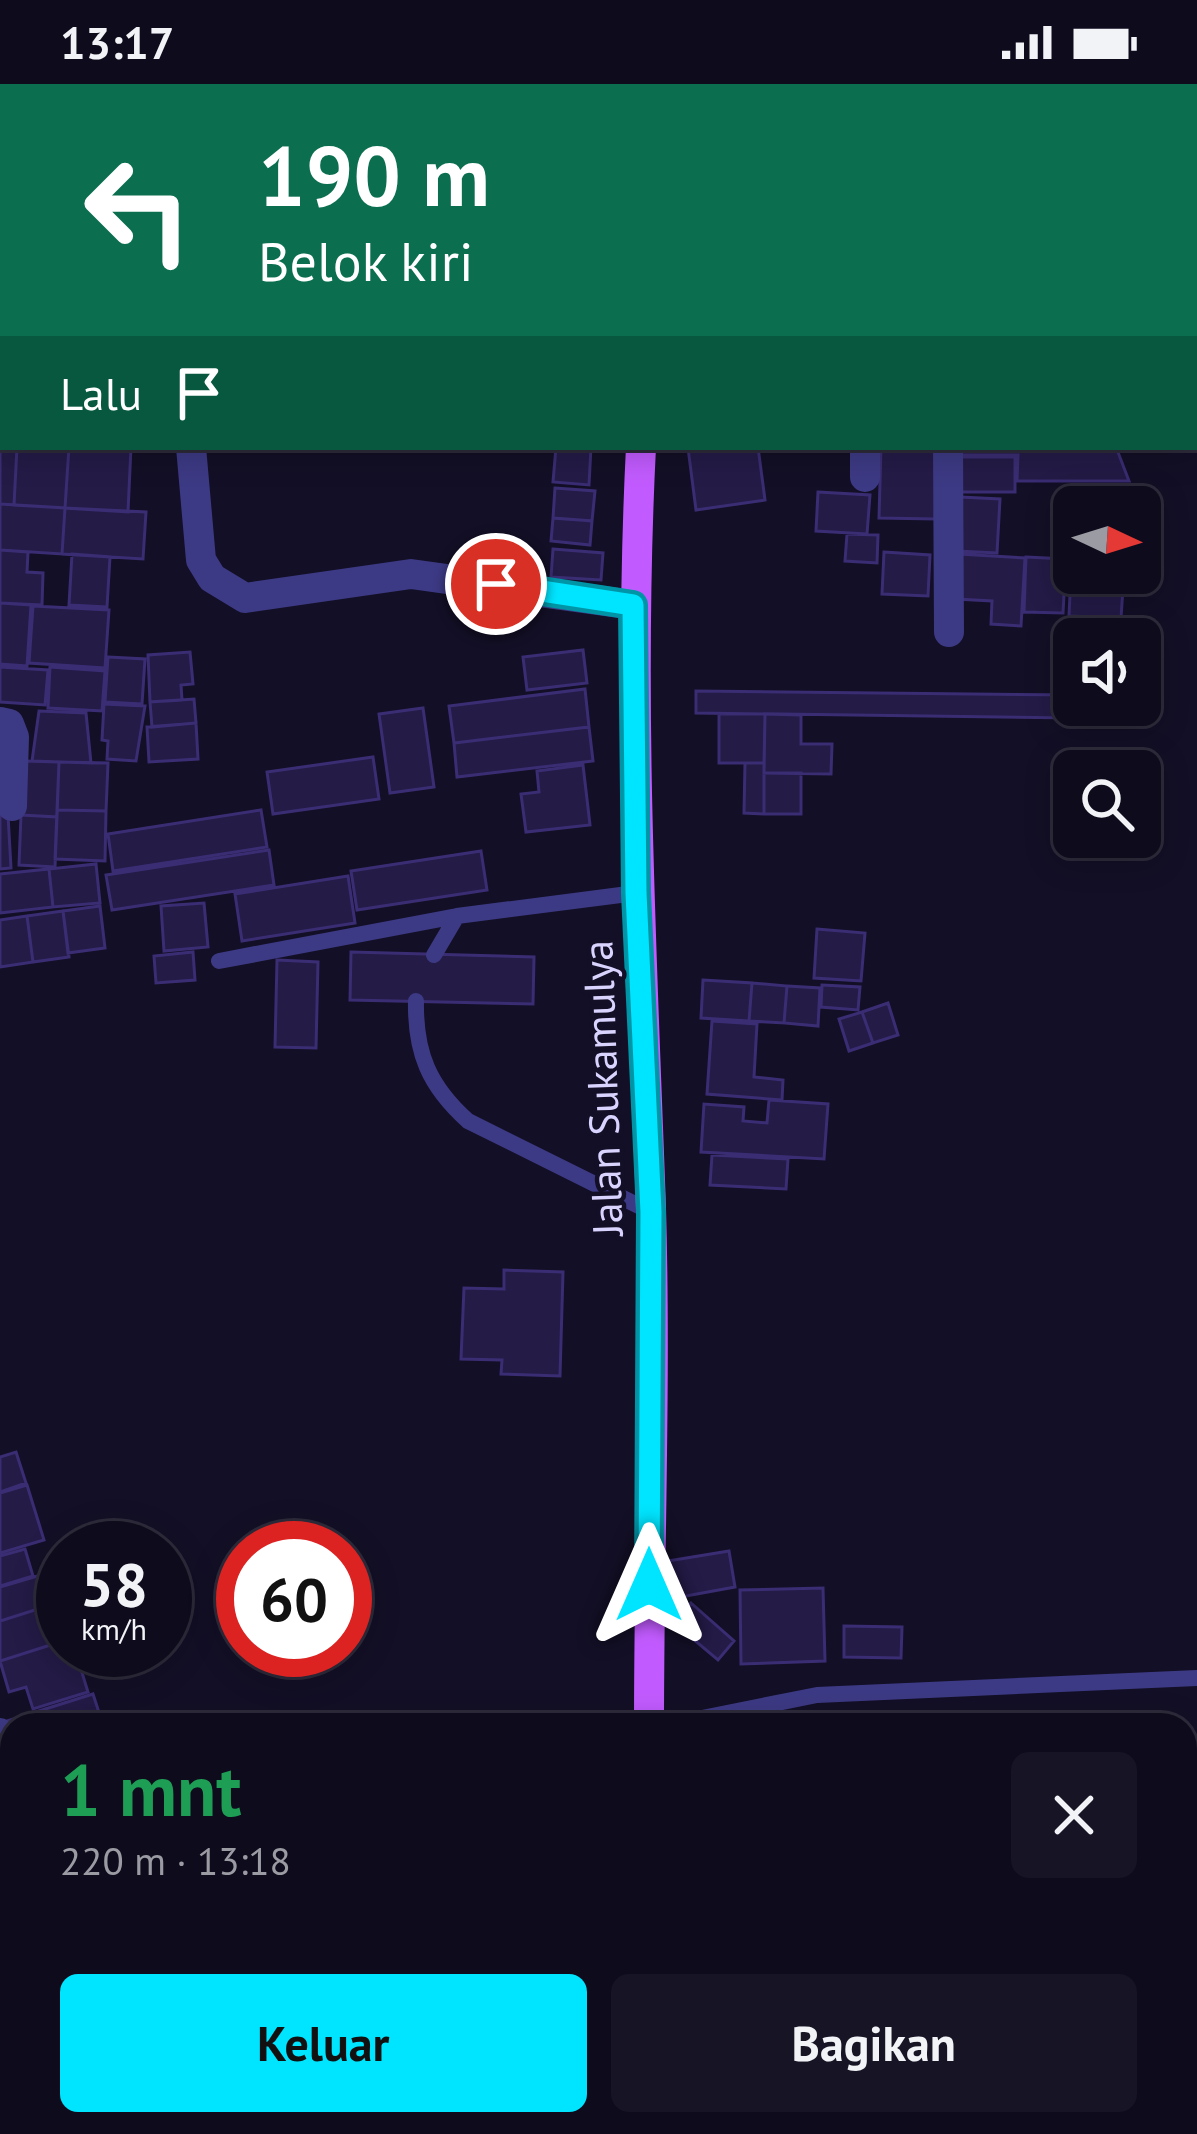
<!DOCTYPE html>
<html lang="id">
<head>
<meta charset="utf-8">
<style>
  :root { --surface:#0e0b1c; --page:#171425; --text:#f1f3f6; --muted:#9b9ba3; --line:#2e2b3b; --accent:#00e5ff }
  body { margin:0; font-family:"PT Sans",sans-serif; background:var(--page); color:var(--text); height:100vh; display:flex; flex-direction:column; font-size:45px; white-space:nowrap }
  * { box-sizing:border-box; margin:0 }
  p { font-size:39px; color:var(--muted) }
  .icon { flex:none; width:66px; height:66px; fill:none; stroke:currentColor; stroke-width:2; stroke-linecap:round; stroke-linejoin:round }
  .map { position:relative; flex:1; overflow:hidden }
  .drawer { position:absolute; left:0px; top:1629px; width:1197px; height:423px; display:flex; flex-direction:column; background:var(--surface); border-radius:36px 36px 0 0; box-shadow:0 6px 30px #0003,0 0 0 3px var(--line) }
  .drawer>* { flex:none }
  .top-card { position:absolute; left:0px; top:0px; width:1197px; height:366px; box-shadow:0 6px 30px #0003,0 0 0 3px var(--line); background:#0b6e4f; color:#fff; overflow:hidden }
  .needle { width:78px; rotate:94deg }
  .controls { position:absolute; left:1053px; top:402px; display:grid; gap:24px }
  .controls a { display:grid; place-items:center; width:108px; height:108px; border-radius:18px; background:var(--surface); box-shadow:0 6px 30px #0003,0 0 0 3px var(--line); font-size:60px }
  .speed { position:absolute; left:36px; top:1437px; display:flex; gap:24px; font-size:60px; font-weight:700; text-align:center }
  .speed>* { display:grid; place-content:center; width:156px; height:156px; border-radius:50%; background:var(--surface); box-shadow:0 6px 30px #0003,0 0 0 3px var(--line); line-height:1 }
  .speed small { font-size:30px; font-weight:400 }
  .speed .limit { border:18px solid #d22; background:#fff; color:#111 }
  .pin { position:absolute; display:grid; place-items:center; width:102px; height:102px; color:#fff; margin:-51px; border:6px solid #fff; border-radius:50%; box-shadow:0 3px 12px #0007 }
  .me { position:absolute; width:132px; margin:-66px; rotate:0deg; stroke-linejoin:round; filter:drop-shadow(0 0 9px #0008) }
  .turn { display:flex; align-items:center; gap:42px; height:252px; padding:0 60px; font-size:54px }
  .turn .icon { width:156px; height:156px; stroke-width:2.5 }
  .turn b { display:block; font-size:84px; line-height:102px }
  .then { display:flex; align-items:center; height:114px; padding:0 60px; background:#0003; gap:24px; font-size:45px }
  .round { display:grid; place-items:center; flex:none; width:126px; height:126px; border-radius:18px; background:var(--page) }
  .head { display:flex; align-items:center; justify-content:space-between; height:204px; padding:0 60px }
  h1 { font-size:72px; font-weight:800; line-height:90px; color:#1e9e55 }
  .button { display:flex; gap:24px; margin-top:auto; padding:24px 60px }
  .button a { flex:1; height:138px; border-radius:18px; background:var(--accent); color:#111; font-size:48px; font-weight:800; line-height:138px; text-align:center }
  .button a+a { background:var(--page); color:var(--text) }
  .status { display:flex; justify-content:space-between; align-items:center; height:84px; padding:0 60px; background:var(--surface); direction:ltr }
  .status svg { height:33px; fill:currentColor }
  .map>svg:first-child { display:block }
  .building { fill:#241b47; stroke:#3b2d73; stroke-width:3 }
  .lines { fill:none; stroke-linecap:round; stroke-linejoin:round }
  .lane { stroke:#3d3a85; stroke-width:16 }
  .street { stroke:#3d3a85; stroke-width:30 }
  .primary { stroke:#c25bff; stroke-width:30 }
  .route-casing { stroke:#0095a6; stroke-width:30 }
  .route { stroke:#00e5ff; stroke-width:21 }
  .labels { text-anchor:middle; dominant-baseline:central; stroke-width:9; stroke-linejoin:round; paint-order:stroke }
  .street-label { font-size:42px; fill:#d9d4ff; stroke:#130f26 }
</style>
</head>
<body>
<div class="status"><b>13:17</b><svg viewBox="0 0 49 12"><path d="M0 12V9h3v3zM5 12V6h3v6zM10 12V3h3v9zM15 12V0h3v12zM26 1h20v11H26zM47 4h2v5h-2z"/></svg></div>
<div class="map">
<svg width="1197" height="2050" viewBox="0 0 1197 2050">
  <rect width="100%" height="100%" fill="#130f26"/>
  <path class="building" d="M537 0H614V3H537Z
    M681 0H794L680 3Z
    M798 0H853L798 3Z
    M877 0H939L877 3Z
    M1028 0H1074L1028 3Z
    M0 31H3L0 125Z
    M0 132H3V184H0Z
    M0 349 3 363H17L14 421 0 420Z
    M17 363H69L65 424 14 421Z
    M69 363H131L128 428 65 424Z
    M556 363H591L589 401 553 398Z
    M758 363 765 416 696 426 688 364Z
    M881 363H937L935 435 879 434Z
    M956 363H1116L1129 397H1017L1018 371H956Z
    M953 373H1015V408H953Z
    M555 404 595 407 592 437 553 434Z
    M818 408 870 411 867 450 816 447Z
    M960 413 1000 415 997 469 957 467Z
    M0 420 65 424 62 470 0 466Z
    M65 424 146 428 143 475 62 470Z
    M553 434 592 437 590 461 551 457Z
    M847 450 878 451 877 479 845 477Z
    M553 465 603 469 601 496 551 493Z
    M0 466 28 468 27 488 43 489 42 521 0 519Z
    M1072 467 1074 489H1124L1121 534 1069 532Z
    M884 468 930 471 928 512 882 510Z
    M72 470 110 473 107 523 69 521Z
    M958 470 1025 474 1021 542 991 540 992 517 956 515Z
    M1026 473 1066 475 1063 529 1024 528Z
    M0 519 31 521 27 582 0 580Z
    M33 522 109 526 105 584 29 579Z
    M583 566 587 599 527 606 523 573Z
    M190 568 193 600 181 601 182 616 150 618 148 571Z
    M108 573 145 575 142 620 105 618Z
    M0 583 48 586 45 621 0 618Z
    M50 583 105 587 102 627 48 624Z
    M585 605 589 643 454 659 449 622Z
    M696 607 1074 611V634L696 629Z
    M194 615 196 639 152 643 150 618Z
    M104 620 145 622 136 677 107 675 108 657 102 656Z
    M423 624 434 703 390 709 379 630Z
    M39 627 86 629 91 679 32 677Z
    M719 630H765L764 679H719Z
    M765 630 801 631V660H832L831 690 764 689Z
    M196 639 198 675 149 678 147 643Z
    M589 643 593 677 457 693 454 659Z
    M373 673 379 715 273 730 267 688Z
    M23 677 59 678 57 733 21 731Z
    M59 678 108 679 106 727 57 726Z
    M745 679H764V730L744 729Z
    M583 681 590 741 526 748 521 710 539 708 537 687Z
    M764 689H801V730H764Z
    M57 726 106 727 105 777 55 775Z
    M261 726 267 763 113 787 108 750Z
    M8 731 11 784 0 785V732Z
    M21 731 57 733 55 783 19 781Z
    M269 766 274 801 112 826 106 791Z
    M481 767 487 806 357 826 351 787Z
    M96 780 100 819 53 823 49 785Z
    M49 785 53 823 0 829V790Z
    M348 792 355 839 242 857 235 810Z
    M204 819 208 863 164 867 161 822Z
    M100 822 105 864 68 869 63 827Z
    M63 827 69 873 33 878 27 832Z
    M27 832 33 878 0 883V836Z
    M817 845 865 849 861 897 814 894Z
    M193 868 195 896 156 899 154 872Z
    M351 868 534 873 533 920 350 916Z
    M277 876 318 878 316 964 275 963Z
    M703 896 752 899 749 937 701 934Z
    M752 899 787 902 784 939 749 937Z
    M822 901 860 903 858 926 821 923Z
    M787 902 820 904 818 942 784 939Z
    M888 919 898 951 873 959 862 928Z
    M862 928 873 959 849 967 839 935Z
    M712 937 757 940 754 993 783 996 782 1016 707 1010Z
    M769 1016 828 1020 824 1075 701 1068 704 1020 744 1023 743 1037 767 1039Z
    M712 1071 788 1075 786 1105 710 1101Z
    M504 1186 563 1188 560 1292 501 1290 502 1276 461 1275 464 1204 504 1205Z
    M16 1368 26 1399 0 1408V1373Z
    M27 1401 44 1456 0 1469V1409Z
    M25 1465 33 1492 0 1502V1472Z
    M729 1467 735 1503 675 1514 668 1477Z
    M51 1488 60 1518 0 1537V1503Z
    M823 1504 825 1577 741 1580 740 1506Z
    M60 1518 63 1557 0 1577V1537Z
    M691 1519 734 1557 718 1576 674 1539Z
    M844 1542 902 1543 901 1574 844 1573Z
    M63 1557V1566H75L88 1608 33 1625 26 1603 9 1608 0 1577Z
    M93 1610 103 1641 7 1637Z
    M1185 1679H1197V1944L1185 1943Z
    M0 1742 12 1783V1816L0 1820Z
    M9 1822 12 1900 0 1903V1825Z
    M12 1945V2000L0 2003V1949Z
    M12 2000V2040H25L8 2045 0 2003Z
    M25 2040H70L72 2050H9L8 2045Z
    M116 2040H194L196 2050H119Z
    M356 2040H457L456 2050H355Z
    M477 2040H519V2050H477Z
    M528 2040H598L597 2050H527Z"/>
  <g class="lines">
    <path class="lane" d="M434 871 457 832 636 809
      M219 877 457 832
      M416 917C415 969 429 1002 468 1037L651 1128
      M667 1641 817 1611 1197 1594
      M887 2050V2040"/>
    <path class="street" d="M65 0 66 3
      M455 0 456 3
      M868 0 869 3
      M948 3V0
      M1194 77H1197
      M0 250H3
      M0 343H3
      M191 363 201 476 212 494 245 514 411 490 633 521
      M948 363 949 548
      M865 393V363
      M0 638 9 640 14 653 12 722
      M0 1649 12 1708
      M0 1919 12 1915
      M96 2040 99 2050"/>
    <path class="primary" d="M653 0V3
      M641 363C628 618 642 870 651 1124 656 1296 649 1469 649 1641
      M643 2050 644 2040"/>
  </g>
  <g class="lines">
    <defs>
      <path id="route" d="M496 500 633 521 636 809 651 1128 649 1501"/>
    </defs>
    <use href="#route" class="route-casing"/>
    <use href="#route" class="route"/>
  </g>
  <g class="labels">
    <g class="street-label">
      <text transform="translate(602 1004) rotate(-92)">Jalan Sukamulya</text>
    </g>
  </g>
</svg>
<div class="controls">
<a><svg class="needle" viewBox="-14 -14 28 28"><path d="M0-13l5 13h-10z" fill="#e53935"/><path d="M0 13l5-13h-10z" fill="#9b9ba3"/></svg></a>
<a><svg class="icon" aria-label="sound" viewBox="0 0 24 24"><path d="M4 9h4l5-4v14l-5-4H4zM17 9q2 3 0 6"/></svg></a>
<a><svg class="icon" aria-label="search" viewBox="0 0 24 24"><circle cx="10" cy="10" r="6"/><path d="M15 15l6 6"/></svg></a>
</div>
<div class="speed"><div>58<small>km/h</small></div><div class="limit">60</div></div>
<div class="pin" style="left:496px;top:500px;background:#d93025"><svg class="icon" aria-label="arrive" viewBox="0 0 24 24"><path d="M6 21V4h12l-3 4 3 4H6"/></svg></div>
<svg class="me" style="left:649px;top:1501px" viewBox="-20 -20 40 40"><path d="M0-17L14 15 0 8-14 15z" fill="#00e5ff" stroke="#fff" stroke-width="4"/></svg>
<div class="top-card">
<div class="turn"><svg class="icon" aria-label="left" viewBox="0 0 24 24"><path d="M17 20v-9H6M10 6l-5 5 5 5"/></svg><div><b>190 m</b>Belok kiri</div></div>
<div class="then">Lalu<svg class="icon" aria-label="arrive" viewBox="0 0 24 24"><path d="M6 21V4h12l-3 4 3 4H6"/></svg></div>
</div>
<section class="drawer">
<div class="head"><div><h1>1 mnt</h1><p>220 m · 13:18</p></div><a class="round"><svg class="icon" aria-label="close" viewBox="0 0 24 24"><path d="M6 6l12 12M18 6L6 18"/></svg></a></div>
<div class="button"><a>Keluar</a><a>Bagikan</a></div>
</section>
</div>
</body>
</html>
